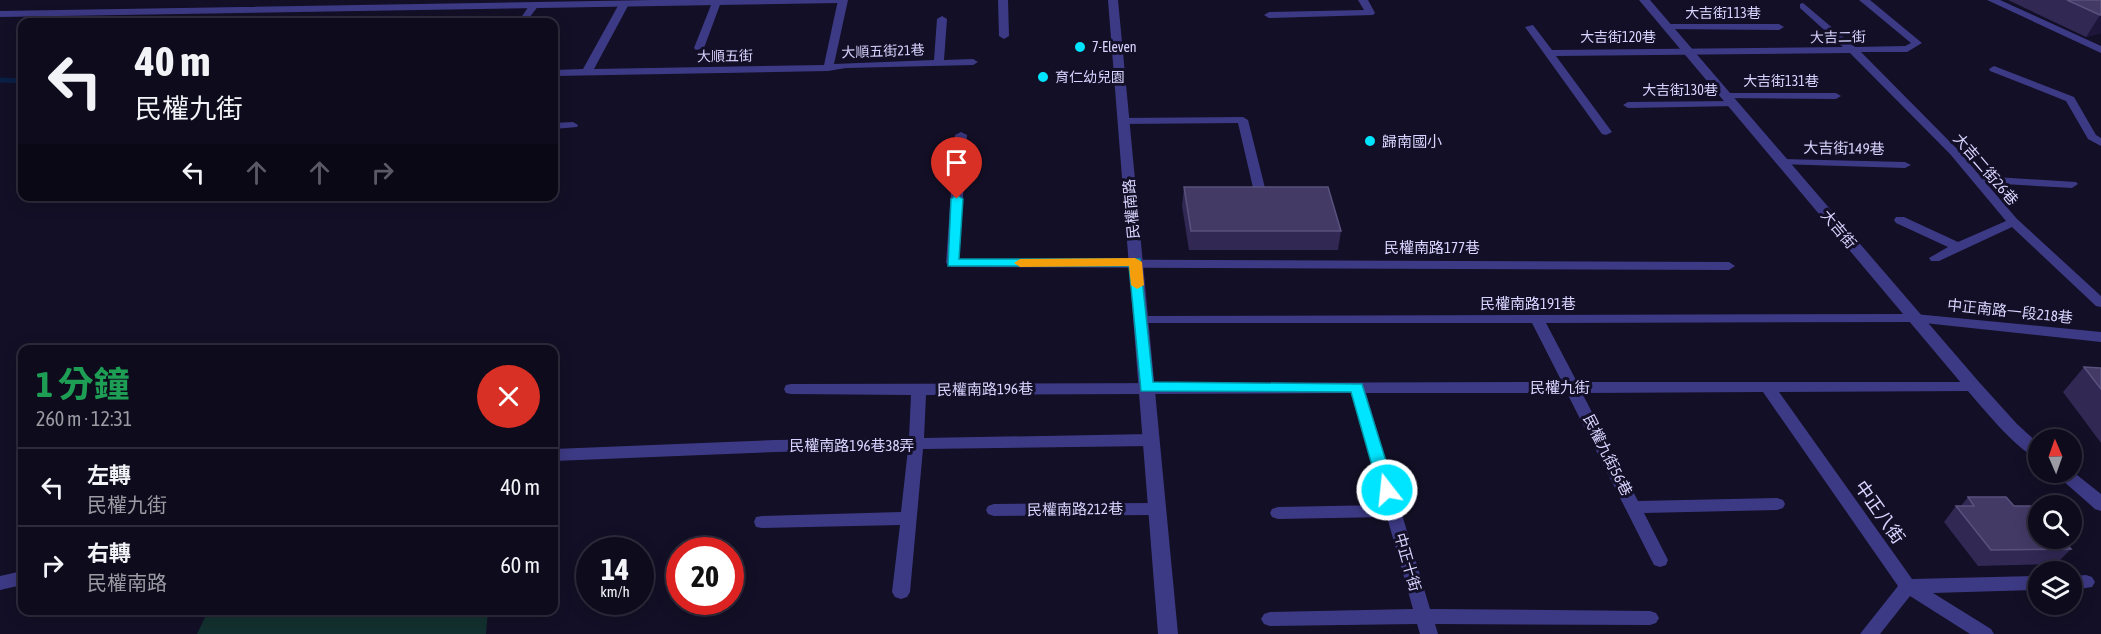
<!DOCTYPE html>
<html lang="zh-TW">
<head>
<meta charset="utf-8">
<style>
  :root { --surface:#0e0b1c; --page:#171425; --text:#f1f3f6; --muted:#9b9ba3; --line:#2e2b3b }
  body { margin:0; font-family:"Asap Condensed","Noto Sans TC",sans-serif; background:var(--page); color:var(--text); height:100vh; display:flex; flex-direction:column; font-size:22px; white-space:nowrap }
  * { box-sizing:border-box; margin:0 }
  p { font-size:20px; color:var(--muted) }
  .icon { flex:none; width:33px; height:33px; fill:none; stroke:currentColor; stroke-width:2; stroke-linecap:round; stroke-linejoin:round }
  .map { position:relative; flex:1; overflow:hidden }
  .sheet { position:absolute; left:18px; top:345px; width:540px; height:270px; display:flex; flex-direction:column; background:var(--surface); border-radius:12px; box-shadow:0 3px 15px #0003,0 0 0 2px var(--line) }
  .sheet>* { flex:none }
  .guide { position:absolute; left:18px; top:18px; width:540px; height:183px; border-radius:12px; box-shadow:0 3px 15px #0003,0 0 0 2px var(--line); background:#0e0b1c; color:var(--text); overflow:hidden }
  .needle { width:39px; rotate:358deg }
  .buttons { position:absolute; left:2028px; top:429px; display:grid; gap:12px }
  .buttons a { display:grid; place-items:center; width:54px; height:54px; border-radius:50%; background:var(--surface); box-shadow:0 3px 15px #0003,0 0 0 2px var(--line); font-size:30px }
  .speed { position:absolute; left:576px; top:537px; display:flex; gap:12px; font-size:30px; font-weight:700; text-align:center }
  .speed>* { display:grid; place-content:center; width:78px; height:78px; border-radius:50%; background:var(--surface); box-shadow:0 3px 15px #0003,0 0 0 2px var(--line); line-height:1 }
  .speed small { font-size:15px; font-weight:400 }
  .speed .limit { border:9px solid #d22; background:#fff; color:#111 }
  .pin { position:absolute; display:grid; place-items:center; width:51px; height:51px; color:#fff; margin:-62px -26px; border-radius:50% 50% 50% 0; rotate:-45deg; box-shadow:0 0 6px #0007 }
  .pin .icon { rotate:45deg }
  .me { position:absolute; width:66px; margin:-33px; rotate:344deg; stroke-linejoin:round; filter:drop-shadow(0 0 4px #0008) }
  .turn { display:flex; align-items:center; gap:21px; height:126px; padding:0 18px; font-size:27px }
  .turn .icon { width:78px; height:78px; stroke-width:2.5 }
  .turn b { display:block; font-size:42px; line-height:51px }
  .lanes { display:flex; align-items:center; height:57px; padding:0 18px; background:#0003; justify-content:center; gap:30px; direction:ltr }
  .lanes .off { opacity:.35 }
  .round { display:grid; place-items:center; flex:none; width:63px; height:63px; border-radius:32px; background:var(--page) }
  .headline { display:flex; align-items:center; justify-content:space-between; height:102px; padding:0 18px }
  h1 { font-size:36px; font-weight:700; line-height:45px; color:#1e9e55 }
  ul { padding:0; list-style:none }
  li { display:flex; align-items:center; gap:18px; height:78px; padding:0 18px; border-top:2px solid var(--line) }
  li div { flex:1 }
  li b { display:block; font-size:22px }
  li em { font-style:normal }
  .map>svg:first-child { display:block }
  .green { fill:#12302f }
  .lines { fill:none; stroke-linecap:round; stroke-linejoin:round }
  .stream { stroke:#0a1f44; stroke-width:5 }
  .lane { fill:#3d3a85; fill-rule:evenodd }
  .street { fill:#3d3a85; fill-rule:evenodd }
  .wall { fill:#312854 }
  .shaded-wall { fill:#1d163a }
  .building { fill:#433a66; stroke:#5a527e; stroke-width:1.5 }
  .route { fill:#00e5ff; stroke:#0095a6; stroke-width:1.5 }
  .slow { fill:#f59e0b }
  .poi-dot { fill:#00e5ff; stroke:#130f26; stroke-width:2 }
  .labels { text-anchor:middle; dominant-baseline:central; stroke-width:6; stroke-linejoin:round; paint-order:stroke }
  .far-street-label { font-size:14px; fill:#d9d4ff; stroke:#130f26 }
  .far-poi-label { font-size:14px; fill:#d9d4ff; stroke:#130f26; text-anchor:start }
  .poi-label { font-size:15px; fill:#d9d4ff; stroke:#130f26; text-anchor:start }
  .street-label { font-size:15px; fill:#d9d4ff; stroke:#130f26 }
  .near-street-label { font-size:18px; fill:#d9d4ff; stroke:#130f26 }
</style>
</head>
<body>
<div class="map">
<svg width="2101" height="634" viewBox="0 0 2101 634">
  <rect width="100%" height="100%" fill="#130f26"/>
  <path class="green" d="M208 611V610L488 611 486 634H197Z"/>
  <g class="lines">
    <path class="stream" d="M0 80 22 81"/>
    <path class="lane" d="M713 0 721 2 704 48 696 50 694 48Z
      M838 0H848L834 64 934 60 937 19 942 16 947 19 944 60 973 59 978 62 973 65 846 68 828 71 554 76V70L583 69 619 4 624 1 629 4 594 69 824 65Z
      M998 0H1008L1009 36 1004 39 999 36Z
      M1358 0H1368L1375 13 1373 15 1269 18 1264 15 1269 12 1364 10Z
      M1859 0H1870L1922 43 1907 52H1861L1958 150 1980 176 2076 182 2078 184 2072 188 1986 183 2017 219 2101 296V307L2096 306 2012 227 1939 261H1931L1929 258 1948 247 1896 223 1894 220 1896 217H1904L1958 242 2006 221 1950 154 1850 53 1556 56 1612 132 1606 135 1602 134 1525 27 1533 25 1552 50 1843 47 1800 8V4L1803 3 1855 47 1905 46 1911 43Z
      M1987 0H2000L2101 46V53Z
      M531 3 539 5 526 22H518Z
      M1667 24H1779L1784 27 1779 30 1664 29V25Z
      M1994 66 2074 97 2096 135 2101 138V146L2088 139 2066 101 1990 71 1989 69Z
      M1726 93H1836L1841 96 1836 99 1722 98V94Z
      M1733 101 1737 102V106L1628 108 1623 105 1628 102Z
      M1243 117 1248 120 1266 192 1260 196 1254 192 1238 123 1123 124 1118 121 1123 118Z
      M573 122 578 125 577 127 554 129V123Z
      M961 132 967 135 959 259 1729 262 1735 266 1729 270 952 267 946 263 955 135Z
      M1782 159 1905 162 1911 165 1905 168 1778 164V160Z
      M1915 314 2101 332V342L1915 322 1546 323 1577 382H1978L1980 386 1978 390 1973 391 1779 392 1912 579 2038 576V590L1933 593 1991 629 1994 634H1970L1910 596 1880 634H1860L1898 586 1763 392 1582 393 1638 501 1777 498 1783 500 1785 504 1783 508 1777 510 1644 513 1668 560 1666 565 1660 567 1654 565 1567 393H1366L1430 609 1650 611 1656 613 1659 618 1656 623 1650 625 1435 624 1438 634H1420L1417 624 1270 626 1264 624 1261 619 1264 614 1270 612 1413 609 1387 517 1278 519 1272 517 1270 513 1272 509 1278 507 1383 505 1352 393 926 395 924 438 1151 434 1156 436 1159 440 1156 444 1151 446 923 449 910 592 907 597 901 599 895 597 892 592 900 525 762 528 756 527 754 522 756 517 762 516 901 512 908 449 775 452 554 461V449L775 440 909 438 911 395 791 394 786 393 784 389 786 385 791 384 1562 382 1532 323H1135L1133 320 1135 317 1140 316Z
      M1157 503 1163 505 1165 509 1163 513 1157 515 994 516 988 514 986 510 988 506 994 504Z
      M22 571V585L0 590V576Z
      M2086 575 2092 577 2095 582 2092 587 2072 590V576Z"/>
    <path class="street" d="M653 0H844L839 3 0 17V11Z
      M1108 0H1118L1178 634H1158Z
      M1639 0H1650L1979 382 2017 424 2038 443V458C2019 453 1982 407 1967 390Z
      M2072 471 2101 494V511L2095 509 2053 472Z"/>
  </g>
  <path class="wall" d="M2008 0H2101V33L2086 37Z
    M1184 187 1341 231 1338 250H1189L1182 206Z
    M2084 367 2101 368V443L2063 392Z
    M1968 497 2014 506 2071 549 2056 564 1978 566 1944 522 1956 506H1961Z"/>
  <path class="shaded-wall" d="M2100 15H2101V33L2086 37Z"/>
  <path class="building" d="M2067 0H2101V15H2100Z
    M1184 187H1328L1341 231H1191Z
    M2084 367 2101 368V389Z
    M1968 497H2006L2014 506H2034L2038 511V538H2062L2071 549 1991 550 1956 506H1974Z"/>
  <path class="route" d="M957 195 963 199 959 259H1140L1153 382 1362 384 1395 490 1393 494 1387 496 1379 490 1351 392 1141 391 1129 266H948L951 199Z"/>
  <path class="slow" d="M1135 258 1142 262 1144 285 1137 289 1131 285 1129 266 1020 267 1014 263 1020 259Z"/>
  <g class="poi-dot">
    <circle cx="1080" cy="47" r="6"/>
    <circle cx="1043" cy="77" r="6"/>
    <circle cx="1370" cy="141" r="6"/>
  </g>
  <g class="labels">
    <g class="far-street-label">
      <text x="1723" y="13">大吉街113巷</text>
      <text x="1618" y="37">大吉街120巷</text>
      <text transform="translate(1838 37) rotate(-1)">大吉二街</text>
      <text transform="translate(883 51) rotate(-2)">大順五街21巷</text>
      <text transform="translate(725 56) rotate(-1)">大順五街</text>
      <text x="1781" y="81">大吉街131巷</text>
      <text x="1680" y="90">大吉街130巷</text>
    </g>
    <g class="far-poi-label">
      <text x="1092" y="47">7-Eleven</text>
      <text x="1055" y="77">育仁幼兒園</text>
    </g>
    <g class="poi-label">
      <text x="1382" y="141">歸南國小</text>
    </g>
    <g class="street-label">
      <text transform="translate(1844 148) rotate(1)">大吉街149巷</text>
      <text transform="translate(1986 169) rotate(49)">大吉二街26巷</text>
      <text transform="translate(1131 209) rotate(-95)">民權南路</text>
      <text transform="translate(1839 229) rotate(50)">大吉街</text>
      <text x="1432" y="247">民權南路177巷</text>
      <text x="1528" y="303">民權南路191巷</text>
      <text transform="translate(2010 311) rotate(6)">中正南路一段218巷</text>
      <text x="1560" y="387">民權九街</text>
      <text transform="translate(985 389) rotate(-1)">民權南路196巷</text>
      <text x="852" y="445">民權南路196巷38弄</text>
      <text transform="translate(1608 455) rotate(63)">民權九街56巷</text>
      <text transform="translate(1075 509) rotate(-1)">民權南路212巷</text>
      <text transform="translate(1408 562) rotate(74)">中正十街</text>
    </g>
    <g class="near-street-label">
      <text transform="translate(1880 512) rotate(55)">中正八街</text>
    </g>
  </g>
</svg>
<div class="buttons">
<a><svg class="needle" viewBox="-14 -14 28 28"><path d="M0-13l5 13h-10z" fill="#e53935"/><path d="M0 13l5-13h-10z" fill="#9b9ba3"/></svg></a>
<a><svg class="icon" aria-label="search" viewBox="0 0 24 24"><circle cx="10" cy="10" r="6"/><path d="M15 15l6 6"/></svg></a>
<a><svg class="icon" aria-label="layers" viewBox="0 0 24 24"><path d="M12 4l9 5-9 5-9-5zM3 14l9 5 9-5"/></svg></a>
</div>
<div class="speed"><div>14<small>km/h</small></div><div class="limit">20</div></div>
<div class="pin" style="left:957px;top:199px;background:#d93025"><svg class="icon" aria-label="arrive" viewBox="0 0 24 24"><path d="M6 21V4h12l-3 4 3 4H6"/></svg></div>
<svg class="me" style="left:1387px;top:490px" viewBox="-20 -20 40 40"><circle r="17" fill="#00e5ff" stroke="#fff" stroke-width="3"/><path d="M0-11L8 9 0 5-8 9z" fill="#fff"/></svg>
<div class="guide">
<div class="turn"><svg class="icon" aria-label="left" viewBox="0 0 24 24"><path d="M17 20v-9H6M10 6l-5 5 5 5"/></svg><div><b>40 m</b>民權九街</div></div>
<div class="lanes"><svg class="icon" aria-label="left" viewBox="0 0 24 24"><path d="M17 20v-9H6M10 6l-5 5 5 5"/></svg><svg class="icon off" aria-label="ahead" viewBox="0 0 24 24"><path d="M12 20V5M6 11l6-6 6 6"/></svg><svg class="icon off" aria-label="ahead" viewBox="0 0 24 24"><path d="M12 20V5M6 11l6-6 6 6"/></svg><svg class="icon off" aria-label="right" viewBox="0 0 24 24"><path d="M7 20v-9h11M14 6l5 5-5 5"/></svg></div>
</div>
<section class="sheet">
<div class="headline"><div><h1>1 分鐘</h1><p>260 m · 12:31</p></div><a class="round" style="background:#d93025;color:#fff"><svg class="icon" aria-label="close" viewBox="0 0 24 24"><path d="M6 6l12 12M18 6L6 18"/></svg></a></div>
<ul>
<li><svg class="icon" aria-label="left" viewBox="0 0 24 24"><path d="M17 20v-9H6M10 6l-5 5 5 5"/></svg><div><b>左轉</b><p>民權九街</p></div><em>40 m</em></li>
<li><svg class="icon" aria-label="right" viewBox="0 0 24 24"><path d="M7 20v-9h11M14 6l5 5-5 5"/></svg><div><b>右轉</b><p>民權南路</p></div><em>60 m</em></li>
</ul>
</section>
</div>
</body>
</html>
